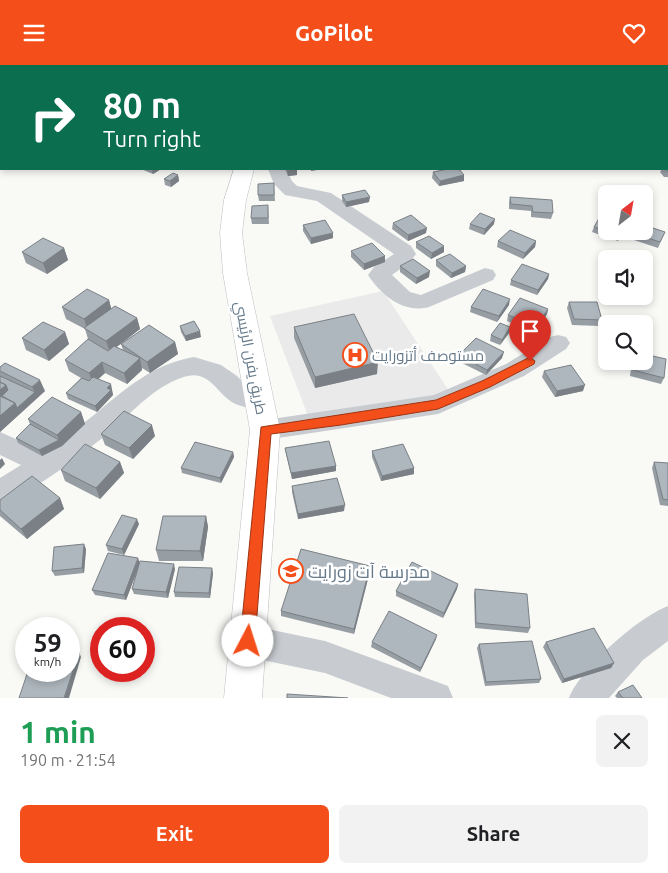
<!DOCTYPE html>
<html lang="en">
<head>
<meta charset="utf-8">
<style>
  :root { --surface:#fff; --page:#f2f2f2; --text:#202124; --muted:#757577; --accent:#f44e1a }
  body { margin:0; font-family:Ubuntu,Cairo,sans-serif; background:var(--page); color:var(--text); height:100vh; display:flex; flex-direction:column; font-size:19px; white-space:nowrap }
  * { box-sizing:border-box; margin:0 }
  p { font-size:16px; color:var(--muted) }
  .icon { flex:none; width:28px; height:28px; fill:none; stroke:currentColor; stroke-width:2; stroke-linecap:round; stroke-linejoin:round }
  .map { position:relative; height:633px; overflow:hidden }
  .sheet { display:flex; flex-direction:column; background:var(--surface); flex:1 }
  .sheet>* { flex:none }
  .hud { position:absolute; left:0px; top:0px; width:669px; height:105px; box-shadow:0 2px 8px #0003; background:#0b6e4f; color:#fff; overflow:hidden }
  .needle { width:32px; rotate:31deg }
  .controls { position:absolute; left:598px; top:120px; display:grid; gap:10px }
  .controls a { display:grid; place-items:center; width:55px; height:55px; border-radius:8px; background:var(--surface); box-shadow:0 2px 8px #0003; font-size:25px }
  .speed { position:absolute; left:15px; top:552px; display:flex; gap:10px; font-size:25px; font-weight:700; text-align:center }
  .speed>* { display:grid; place-content:center; width:65px; height:65px; border-radius:50%; background:var(--surface); box-shadow:0 2px 8px #0003; line-height:1 }
  .speed small { font-size:12px; font-weight:400 }
  .speed .limit { border:8px solid #d22; background:#fff; color:#111 }
  .pin { position:absolute; display:grid; place-items:center; width:42px; height:42px; color:#fff; margin:-51px -21px; border-radius:50% 50% 50% 0; rotate:-45deg; box-shadow:0 0 5px #0007 }
  .pin .icon { rotate:45deg }
  .me { position:absolute; width:55px; margin:-28px; rotate:5deg; stroke-linejoin:round; filter:drop-shadow(0 0 4px #0008) }
  .turn { display:flex; align-items:center; gap:18px; height:105px; padding:0 20px; font-size:22px }
  .turn .icon { width:65px; height:65px; stroke-width:2.5 }
  .turn b { display:block; font-size:35px; line-height:42px }
  .round { display:grid; place-items:center; flex:none; width:52px; height:52px; border-radius:8px; background:var(--page) }
  .head { display:flex; align-items:center; justify-content:space-between; height:85px; padding:0 20px }
  h1 { font-size:30px; font-weight:700; line-height:38px; color:#1e9e55 }
  .cta { display:flex; gap:10px; margin-top:auto; padding:10px 20px }
  .cta a { flex:1; height:58px; border-radius:8px; background:var(--accent); color:#fff; font-size:20px; font-weight:700; line-height:58px; text-align:center }
  .cta a+a { background:var(--page); color:var(--text) }
  header { display:flex; justify-content:space-between; align-items:center; height:65px; padding:0 20px; background:var(--accent); color:#fff; font-size:22px; font-weight:700 }
  .map>svg:first-child { display:block }
  .built { fill:#e9eae9 }
  .lines { fill:none; stroke-linecap:round; stroke-linejoin:round }
  .major-casing { stroke:#bbbfc3; stroke-width:1 }
  .minor { fill:#c8ccd0; fill-rule:evenodd }
  .major { fill:#fff; fill-rule:evenodd }
  .wall { fill:#969da3; fill-rule:evenodd }
  .shaded-wall { fill:#7a8085 }
  .building { fill:#aeb7be; stroke:#7a8085 }
  .route { fill:#f44e1a; stroke:#9f3311 }
  .labels { text-anchor:middle; dominant-baseline:central; stroke-width:5; stroke-linejoin:round; paint-order:stroke }
  .poi-label { font-size:15px; fill:#65798a; stroke:#fff; text-anchor:start }
  .street-label { font-size:15px; fill:#65798a; stroke:#fff }
  .near-poi-label { font-size:18px; fill:#65798a; stroke:#fff; text-anchor:start }
</style>
</head>
<body>
<header><svg class="icon" aria-label="menu" viewBox="0 0 24 24"><path d="M4 6h16M4 12h16M4 18h16"/></svg>GoPilot<svg class="icon" aria-label="heart" viewBox="0 0 24 24"><path d="M12 20l-8-8c-3-5 5-10 8-4 3-6 11-1 8 4z"/></svg></header>
<div class="map">
<svg width="668" height="633" viewBox="0 0 668 633">
  <rect width="100%" height="100%" fill="#f9f9f6"/>
  <path class="built" d="M383 226 451 329 313 364 270 251Z"/>
  <g class="lines">
    <defs>
      <path id="major" d="M274 0H292V1H275Z
        M234 104H254L246 135 242 168 247 208 280 365 262 633H224L250 365 223 208 220 168 224 135Z"/>
    </defs>
    <use href="#major" class="major-casing"/>
    <path class="minor" d="M268 104H286L292 116 297 121 331 128 411 181 416 189C409 199 401 203 392 210L410 227 421 230 485 203 493 205 496 210 493 215 429 242C404 249 381 230 368 210L374 202 394 189 317 136 285 130 274 119Z
      M558 270 566 272 570 278 566 284 524 311 438 349 265 375 256 372 252 365 256 358 265 355 434 330 506 299 550 272Z
      M194 292 221 300 237 311 248 322 269 328 273 335 269 342C258 345 239 343 229 335 213 322 206 303 181 313 155 322 134 345 114 363 88 386 32 428 0 439V413L21 400 0 390V367L43 386C60 374 78 363 94 350 125 324 153 299 194 292Z
      M668 541V576L643 595 609 633H569C581 603 637 553 668 541Z
      M248 560 325 576 448 621 453 633H391L325 608 248 592 236 587 232 576 236 565Z"/>
    <use href="#major" class="major"/>
  </g>
  <path class="wall" d="M668 101V112H664L660 107 662 104H668Z
    M141 104H161L153 109Z
    M285 104H297V110L288 111Z
    M433 107 464 110V116L439 121 432 113Z
    M178 110 179 116 171 122 165 120 164 114Z
    M274 118 275 136H259L258 130Z
    M342 130 369 137 346 142 342 136Z
    M510 132 553 148 551 154 531 152V146L509 144V137Z
    M268 140 269 159H252L251 153Z
    M606 150V166H624L618 176 592 167 594 162Z
    M393 158 426 168 408 176 392 164Z
    M470 159H494L484 170 469 164Z
    M303 160 333 173 311 179 303 166Z
    M665 167 658 183 631 174 633 168Z
    M498 176H536L535 182 523 194 497 182Z
    M416 177 444 187 431 194 416 183Z
    M64 183 68 195 47 209 26 198 22 187Z
    M351 186 385 191V197L364 205 351 192Z
    M436 195 466 201 465 207 451 213 436 201Z
    M400 201 429 212 416 219 400 207Z
    M549 209 548 214 537 230 510 220 511 215Z
    M109 235 111 243 137 253 140 264 122 278 175 277 178 289 150 308 142 303V305L127 319 105 308 98 314 112 325V326L113 330 97 347 68 334 66 328 81 313 69 306 65 295 88 274 85 264 66 254 62 242ZM121 279 123 285 116 282Z
    M569 237 602 255 600 261 572 260 567 243Z
    M509 240 497 257 470 247 471 242Z
    M548 244 547 249 535 267 507 256 508 250Z
    M180 261 201 272 186 276 181 267Z
    M294 262 377 309 315 323 294 273Z
    M510 262 509 268 500 280 490 276 491 270Z
    M65 267 69 279 49 296 26 285 22 273Z
    M459 290 502 293 486 310 458 296Z
    M632 296H644L664 313 661 319 630 311Z
    M0 302 45 326 0 367Z
    M544 306 583 326 555 332 542 312Z
    M81 347 85 359 62 381 42 391 18 378 16 373 30 359 28 354Z
    M101 369 155 371 133 394 105 380Z
    M285 383 336 401V406L292 414 286 389Z
    M372 386 414 403V409L381 416 372 392Z
    M233 387 234 392 221 418 182 408 181 403Z
    M120 397 124 408 100 434 65 416 61 405Z
    M654 397 668 398V441L660 440 652 403Z
    M292 421 344 446 298 454 292 427Z
    M60 433 64 444 27 474 0 451V435Z
    M206 451 208 462 203 496H159L156 485Z
    M139 459 124 490 108 486 106 480Z
    M86 484 84 508 55 511 52 506Z
    M140 497 175 504 168 533 134 529 132 524 136 509 126 535 95 530 92 525Z
    M370 506 354 569 281 551V546Z
    M213 508 210 533 175 532 174 527Z
    M458 519 457 524 443 553 396 531V526Z
    M475 524 530 563 528 568 475 563 474 529Z
    M436 574 420 607 371 582 372 577Z
    M546 577 614 598 611 603 562 618 543 582Z
    M479 579 541 614 539 618 485 621 477 583Z
    M618 627 642 633H617L615 631Z"/>
  <path class="shaded-wall" d="M143 0H152L153 1H140Z
    M152 104H161L153 109Z
    M297 104V110L288 111 287 106Z
    M311 104H323L311 106Z
    M178 110 179 116 171 122 170 116Z
    M464 110V116L439 121 440 116Z
    M370 132 369 137 346 142V137Z
    M495 154 494 159 484 170 485 164Z
    M427 163 426 168 408 176V170Z
    M623 166H624L618 176 620 170Z
    M333 168V173L311 179V173Z
    M536 176 535 182 523 194 525 188Z
    M444 181V187L431 194 432 188Z
    M64 183 68 195 47 209 43 198Z
    M385 191V197L364 205V199Z
    M466 201 465 207 451 213 452 208Z
    M430 206 429 212 416 219 417 213Z
    M549 209 548 214 537 230 538 225Z
    M510 234 509 240 497 257 499 251Z
    M109 235 112 247 88 266 84 254Z
    M548 244 547 249 535 267 537 261Z
    M137 253 140 264 110 287 106 276Z
    M510 262 509 268 500 280 502 275Z
    M200 266 201 272 186 276 185 271Z
    M65 267 69 279 49 296 44 285Z
    M175 277 178 289 150 308 147 297Z
    M504 287 502 293 486 310 487 305Z
    M140 293 142 305 127 319 124 308Z
    M102 297 105 308 93 319 89 308Z
    M378 297 377 309 315 323V312Z
    M40 315 45 326 0 367V351L15 338 35 327 32 322Z
    M111 319 113 330 97 347 95 341 107 323Z
    M6 320 11 331 0 335V322Z
    M585 320 583 326 555 332 557 326Z
    M81 347 85 359 62 381 42 391 39 385 59 375 57 370Z
    M152 360 155 371 133 394 129 383Z
    M233 387 234 392 221 418 220 413Z
    M2 393 5 399 0 404V395Z
    M120 397 124 408 100 434 96 423Z
    M336 401V406L292 414 291 408Z
    M414 403V409L381 416 382 411Z
    M60 433 64 444 27 474 21 464Z
    M345 440 344 446 298 454V449Z
    M206 451 208 462 203 496 200 486Z
    M137 454 139 459 124 490 122 484Z
    M84 479 86 484 84 508 82 503Z
    M138 493 140 498 126 535 124 530Z
    M174 499 175 504 168 533 166 527Z
    M370 501V506L354 569V564Z
    M212 503 213 508 210 533 209 528Z
    M458 519 457 524 443 553 444 548Z
    M437 570 436 574 420 607 421 603Z
    M79 587 81 592 69 633H64Z
    M614 598 611 603 562 618 564 614Z"/>
  <path class="building" d="M120 0H143L140 1H123Z
    M348 0H369V1H348Z
    M435 0H454V1H435Z
    M469 0H489L490 1H469Z
    M514 0H534V1H515Z
    M584 0H604L605 1H585Z
    M668 101V106H666L664 104H668Z
    M287 104H297L287 106Z
    M448 104H459L464 110 440 116 433 107Z
    M173 108 178 110 170 116 164 114Z
    M274 118V130H258V119Z
    M365 125 370 132 346 137 342 130Z
    M510 132 552 135 553 148 533 147 532 141 511 139Z
    M268 140V153H251L252 141Z
    M480 148 495 154 485 164 470 159Z
    M602 148 606 150V166L594 162Z
    M411 150 427 163 408 170 393 158Z
    M325 155 333 168 311 173 303 160Z
    M644 160 665 167 660 177 633 168 634 166H644Z
    M510 165 536 176 525 188 498 176Z
    M608 166H623L620 170Z
    M429 171 444 181 432 188 416 177Z
    M43 173 64 183 43 198 22 187Z
    M372 178 385 191 364 199 351 186Z
    M450 189 466 201 452 208 436 195Z
    M413 194 430 206 417 213 400 201Z
    M522 199 549 209 538 225 511 215Z
    M87 224 109 235 84 254 62 242Z
    M483 224 510 234 499 251 471 242Z
    M520 233 548 244 537 261 508 250Z
    M569 237H597L602 255 574 254Z
    M115 241 137 253 106 276 84 263Z
    M354 249 378 297 315 312 294 262Z
    M194 256 200 266 185 271 180 261Z
    M43 257 65 267 44 285 22 273Z
    M500 258 510 262 502 275 491 270Z
    M149 260 175 277 147 297 121 279Z
    M476 273 504 287 487 305 459 290Z
    M88 274 108 286 114 281 140 293 124 308 102 297 89 308 65 295Z
    M644 289 666 294 664 313 633 305 634 296H644Z
    M5 298 40 315 32 322 0 306V302Z
    M571 300 585 320 557 326 544 306Z
    M0 311 35 327 17 343 15 338 2 331 8 325 6 320 0 317Z
    M93 312 111 319 107 323 111 325 95 341 66 328 82 313 89 316Z
    M0 317 6 320 0 325Z
    M0 331 15 338 0 351Z
    M52 332 81 347 57 370 28 354Z
    M124 346 152 360 129 383 101 369Z
    M30 359 59 375 39 385 16 373Z
    M329 376 336 401 291 408 285 383Z
    M195 377 233 387 220 413 181 403Z
    M85 379 120 397 96 423 61 405Z
    M403 379 414 403 382 411 372 386Z
    M654 397 668 398V435L663 434Z
    M32 411 60 433 21 464 0 445V435Z
    M337 413 345 440 298 449 292 421Z
    M122 450 137 454 122 484 106 480Z
    M163 451H206L200 486 156 485Z
    M84 479 82 503 52 506 54 482Z
    M301 484 370 501 354 564 281 546Z
    M108 488 138 493 124 530 92 525Z
    M140 496 174 499 166 527 132 524Z
    M412 497 458 519 444 548 396 526Z
    M179 502 212 503 209 528 174 527Z
    M475 524 527 529 530 563 476 558Z
    M389 546 437 570 421 603 372 577Z
    M108 559 129 564H106Z
    M594 563 614 598 564 614 546 577Z
    M532 576 541 614 486 617 479 579Z
    M69 586 79 587 64 633H19L28 606H69Z
    M633 620 642 633H623L618 627Z
    M287 629 348 633H287Z"/>
  <path class="route" d="M530 292 535 296 534 299 490 322 438 344 341 360 271 369 255 576 253 581 248 583 243 581 240 576 261 362 436 335 482 316Z"/>
  <defs>
    <symbol id="hospital-ring" viewBox="-11 -11 22 22"><circle r="9.5" fill="#fff" stroke="#f44e1a" stroke-width="1.5"/><path d="M-5-5h3v3.5h4V-5h3V5h-3V1.5h-4V5h-3Z" fill="#f44e1a"/></symbol>
    <symbol id="school-ring" viewBox="-11 -11 22 22"><circle r="9.5" fill="#fff" stroke="#f44e1a" stroke-width="1.5"/><path d="M0-5L7-2L0 1L-7-2ZM-4 1L0 2.5L4 1V4Q0 6-4 4Z" fill="#f44e1a"/></symbol>
  </defs>
  <g fill-rule="evenodd">
    <use href="#hospital-ring" x="341" y="276" width="28" height="28"/>
    <use href="#school-ring" x="277" y="492" width="28" height="28"/>
  </g>
  <g class="labels">
    <g class="poi-label">
      <text x="372" y="290">مستوصف أتزورايت</text>
    </g>
    <g class="street-label">
      <text transform="translate(251 293) rotate(79)">طريق يفرن الرئيسي</text>
    </g>
    <g class="near-poi-label">
      <text x="308" y="506">مدرسة آت زورايت</text>
    </g>
  </g>
</svg>
<div class="controls">
<a><svg class="needle" viewBox="-14 -14 28 28"><path d="M0-13l5 13h-10z" fill="#e53935"/><path d="M0 13l5-13h-10z" fill="#757577"/></svg></a>
<a><svg class="icon" aria-label="sound" viewBox="0 0 24 24"><path d="M4 9h4l5-4v14l-5-4H4zM17 9q2 3 0 6"/></svg></a>
<a><svg class="icon" aria-label="search" viewBox="0 0 24 24"><circle cx="10" cy="10" r="6"/><path d="M15 15l6 6"/></svg></a>
</div>
<div class="speed"><div>59<small>km/h</small></div><div class="limit">60</div></div>
<div class="pin" style="left:530px;top:296px;background:#d93025"><svg class="icon" aria-label="arrive" viewBox="0 0 24 24"><path d="M6 21V4h12l-3 4 3 4H6"/></svg></div>
<svg class="me" style="left:248px;top:576px" viewBox="-20 -20 40 40"><circle r="19" fill="#fff"/><path d="M0-13L10 11 0 6-10 11z" fill="#f44e1a"/></svg>
<div class="hud">
<div class="turn"><svg class="icon" aria-label="right" viewBox="0 0 24 24"><path d="M7 20v-9h11M14 6l5 5-5 5"/></svg><div><b>80 m</b>Turn right</div></div>
</div>
</div>
<section class="sheet">
<div class="head"><div><h1>1 min</h1><p>190 m · 21:54</p></div><a class="round"><svg class="icon" aria-label="close" viewBox="0 0 24 24"><path d="M6 6l12 12M18 6L6 18"/></svg></a></div>
<div class="cta"><a>Exit</a><a>Share</a></div>
</section>
</body>
</html>
